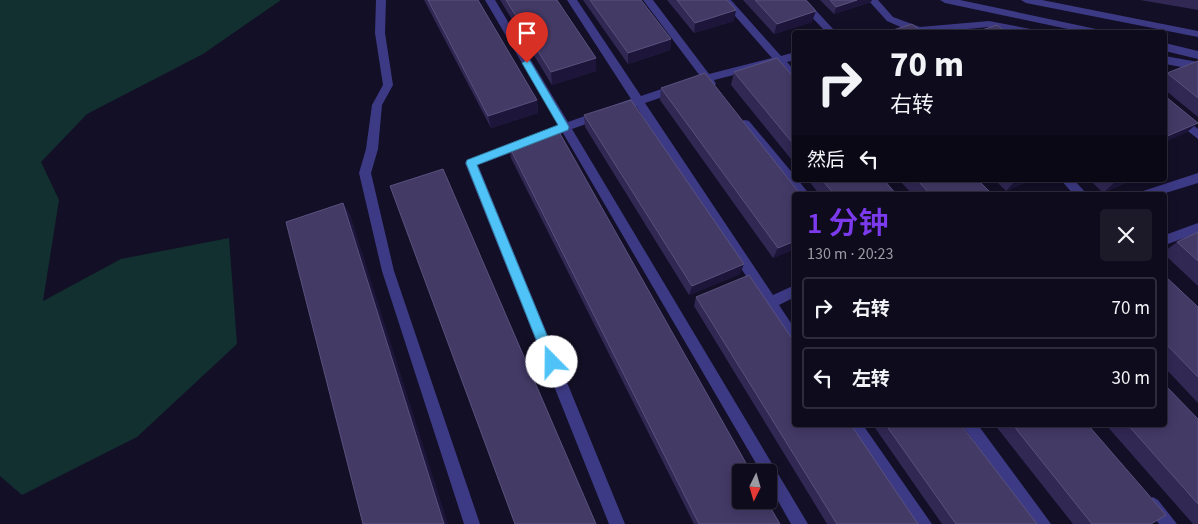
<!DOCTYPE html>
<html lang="zh">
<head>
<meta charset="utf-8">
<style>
  :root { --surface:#0e0b1c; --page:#1c1929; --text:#f1f3f6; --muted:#9b9ba3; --line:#2e2b3b; --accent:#7c3aed }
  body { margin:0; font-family:"Source Sans 3","Noto Sans SC",sans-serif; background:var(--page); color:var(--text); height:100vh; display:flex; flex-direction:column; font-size:19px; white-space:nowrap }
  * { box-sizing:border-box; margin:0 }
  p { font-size:16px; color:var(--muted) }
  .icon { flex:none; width:28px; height:28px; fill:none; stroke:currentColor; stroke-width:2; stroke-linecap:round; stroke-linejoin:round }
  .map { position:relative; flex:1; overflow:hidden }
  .side { position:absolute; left:792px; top:192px; width:375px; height:235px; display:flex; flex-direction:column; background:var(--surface); border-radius:5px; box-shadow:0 2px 12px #0003,0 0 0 1px var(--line) }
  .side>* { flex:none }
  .top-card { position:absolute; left:792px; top:30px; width:375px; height:152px; border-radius:5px; box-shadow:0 2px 12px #0003,0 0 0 1px var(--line); background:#0e0b1c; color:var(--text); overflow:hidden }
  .needle { width:32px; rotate:185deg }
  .fabs { position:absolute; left:732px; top:464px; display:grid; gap:10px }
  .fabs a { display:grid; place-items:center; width:45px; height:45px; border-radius:5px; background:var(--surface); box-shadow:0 2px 12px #0003,0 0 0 1px var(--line); font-size:25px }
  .pin { position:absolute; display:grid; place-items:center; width:42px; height:42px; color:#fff; margin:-51px -21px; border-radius:50% 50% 50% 0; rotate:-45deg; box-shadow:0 0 5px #0007 }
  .pin .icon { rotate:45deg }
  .me { position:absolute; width:55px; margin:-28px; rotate:338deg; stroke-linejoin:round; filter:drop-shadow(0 0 4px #0008) }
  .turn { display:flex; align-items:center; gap:18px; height:105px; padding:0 15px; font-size:22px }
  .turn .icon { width:65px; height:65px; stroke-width:2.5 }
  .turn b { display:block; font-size:35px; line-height:42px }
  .then { display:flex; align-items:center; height:48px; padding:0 15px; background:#0003; gap:10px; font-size:19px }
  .round { display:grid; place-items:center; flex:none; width:52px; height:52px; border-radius:5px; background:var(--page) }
  .head { display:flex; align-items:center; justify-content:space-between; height:85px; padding:0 15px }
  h1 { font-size:30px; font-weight:600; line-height:38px; color:var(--accent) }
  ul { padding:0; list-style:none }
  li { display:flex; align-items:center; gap:15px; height:62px; margin:0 10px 8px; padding:0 5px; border:2px solid var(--line); border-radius:5px }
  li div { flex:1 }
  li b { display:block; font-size:19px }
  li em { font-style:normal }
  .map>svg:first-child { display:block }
  .green { fill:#12302f }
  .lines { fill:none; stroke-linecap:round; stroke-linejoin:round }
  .minor { fill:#3d3a85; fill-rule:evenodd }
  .wall { fill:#312854 }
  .shaded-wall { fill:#1d163a }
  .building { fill:#433a66; stroke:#5a527e }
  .route { fill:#4fc3f7; stroke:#337fa1 }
</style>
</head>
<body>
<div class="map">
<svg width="1198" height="524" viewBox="0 0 1198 524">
  <rect width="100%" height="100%" fill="#130f26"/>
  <path class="green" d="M0 0H281L203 54 87 114 41 162 59 200 43 301 121 259 229 238 237 344 137 437 22 495 0 476Z"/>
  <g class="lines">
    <path class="minor" d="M376 0H386L385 33 393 85 382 105 378 149 371 173 394 271 480 524H464L382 271 359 173 366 149 372 105 383 85 375 33Z
      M485 0H495L568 122 599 111 603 112 604 115 603 118 572 129 808 524H791L769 485V472H761L563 133 478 165 625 524H609L465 163 467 160 559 126Z
      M567 0H577L641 96 700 76 643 0H653L709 74 772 58 721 0H731L781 56 795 52V60L787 62 795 71V82L791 81 777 64 714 80 716 84 711 88 704 83 645 103 773 295 795 285V297L779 305 795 329V346L790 344 636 106 618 112 614 111 613 108 614 105 631 99Z
      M795 0H806L836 32H826Z
      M868 0H878L893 17 920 27 989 21 1031 29 1036 32H1016L989 27 936 32H901L905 29 887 21Z
      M940 0H960L1096 29 1101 32H1082L945 3Z
      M1021 0H1042L1198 31V37L1026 3Z
      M1165 43 1198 51V59L1165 51Z
      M1165 56 1198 62V70L1165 64Z
      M1165 103 1198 129V139L1165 113Z
      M745 120 749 121 795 176V180H798L810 195H797L741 127 740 124 741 121Z
      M1198 173V183L1159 195H1138L1140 192Z
      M1061 180H1074L1088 195H1074Z
      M1198 223V233L1165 245V235Z
      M847 425H863L932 524H915Z
      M962 425H978L1051 524H1034Z
      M1153 497 1158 500 1177 524H1159L1145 505 1148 500Z"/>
  </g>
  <path class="wall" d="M424 0H478L537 100 538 113 491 128Z
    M500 0H557L596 58V71L552 85Z
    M583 0H641L671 39 670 50 628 64Z
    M667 0H727L734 21 694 33Z
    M743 0H806L812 22 774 34Z
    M820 0H872L871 2 834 14Z
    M1140 0H1198V10Z
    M1198 61V117L1165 90V75L1167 73Z
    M734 72 795 79V164L731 85Z
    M661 88 795 195V249L773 258 660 100Z
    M584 115 740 274 689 295 585 127Z
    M509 146 780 524H694L511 158Z
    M808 180H884L897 195H820Z
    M899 180H978L993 195H913Z
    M995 180H1031L1006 191Z
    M1090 180H1132L1103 193Z
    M1198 232V286L1165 255V251L1177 242Z
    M1165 276 1198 307V403L1165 368Z
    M696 297 918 524H827L694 306Z
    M1198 419V524H1193L1106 425H1165Z
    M873 425H961L1037 524H942Z
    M995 425H1088L1151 524H1073Z"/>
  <path class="shaded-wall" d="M857 0H872L871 2 834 14 836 7Z
    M736 10 734 21 694 33 695 23Z
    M816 11 812 22 774 34 777 24Z
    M671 39 670 50 628 64V53Z
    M596 58V71L552 85 551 72Z
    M537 100 538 113 491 128 488 116Z
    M1198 123 1186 133 1165 142V137Z
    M1016 180H1031L1006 191Z
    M1119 180H1132L1103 193 1116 181Z
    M343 203 350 214 448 524H444Z
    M795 241V249L773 258 778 248Z
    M744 264 740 274 689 295 692 286Z"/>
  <path class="building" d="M428 0H478L537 100 488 116Z
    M506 0H557L596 58 551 72Z
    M590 0H641L671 39 628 53Z
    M677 0H727L736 10 695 23Z
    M755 0H806L816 11 777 24Z
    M830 0H857L836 7Z
    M912 24 922 32H887Z
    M997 25 1006 32H976Z
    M777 58 795 79V146L734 72Z
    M1198 61V98L1167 73Z
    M705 73 801 195H795V241L778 248 661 88Z
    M1165 96 1198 123 1165 137Z
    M631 100 744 264 692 286 584 115Z
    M558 130 751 472H741V500H766L780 524H699L509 146Z
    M443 169 596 524H515L390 186Z
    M822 180H884L897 195H835Z
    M917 180H978L993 195H931Z
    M343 203 444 524H363L286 222Z
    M1198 232V261L1177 242Z
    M749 275 795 343V425H851L918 524H837L696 297Z
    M1165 276 1198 307V377L1165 343Z
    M1165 385 1198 419V504L1128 425H1165Z
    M886 425H961L1037 524H956Z
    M1013 425H1088L1166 515 1151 524H1092Z"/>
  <path class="route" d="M527 60 530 61 569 127 568 130 477 165 558 362 556 366 552 367 547 366 545 362 466 163 467 160 558 125 522 63Z"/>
</svg>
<div class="fabs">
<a><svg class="needle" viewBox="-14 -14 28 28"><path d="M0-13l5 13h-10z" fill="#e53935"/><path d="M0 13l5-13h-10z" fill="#9b9ba3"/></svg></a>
</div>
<div class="pin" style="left:527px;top:63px;background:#d93025"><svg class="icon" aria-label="arrive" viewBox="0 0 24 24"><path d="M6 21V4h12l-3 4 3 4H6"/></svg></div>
<svg class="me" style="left:552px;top:362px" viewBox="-20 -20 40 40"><circle r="19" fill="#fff"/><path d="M0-13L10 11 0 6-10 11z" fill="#4fc3f7"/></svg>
<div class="top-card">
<div class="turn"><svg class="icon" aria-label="right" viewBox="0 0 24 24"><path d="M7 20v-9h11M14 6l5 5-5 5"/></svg><div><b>70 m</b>右转</div></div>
<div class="then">然后<svg class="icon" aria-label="left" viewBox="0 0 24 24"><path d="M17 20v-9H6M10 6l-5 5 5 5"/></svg></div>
</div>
<section class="side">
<div class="head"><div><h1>1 分钟</h1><p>130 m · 20:23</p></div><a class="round"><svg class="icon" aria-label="close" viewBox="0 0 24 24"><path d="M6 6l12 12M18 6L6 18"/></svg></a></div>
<ul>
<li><svg class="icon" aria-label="right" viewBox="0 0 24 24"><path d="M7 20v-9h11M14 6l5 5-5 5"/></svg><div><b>右转</b></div><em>70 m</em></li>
<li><svg class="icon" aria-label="left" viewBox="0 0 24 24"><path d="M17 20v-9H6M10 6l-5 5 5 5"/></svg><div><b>左转</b></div><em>30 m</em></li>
</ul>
</section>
</div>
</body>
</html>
